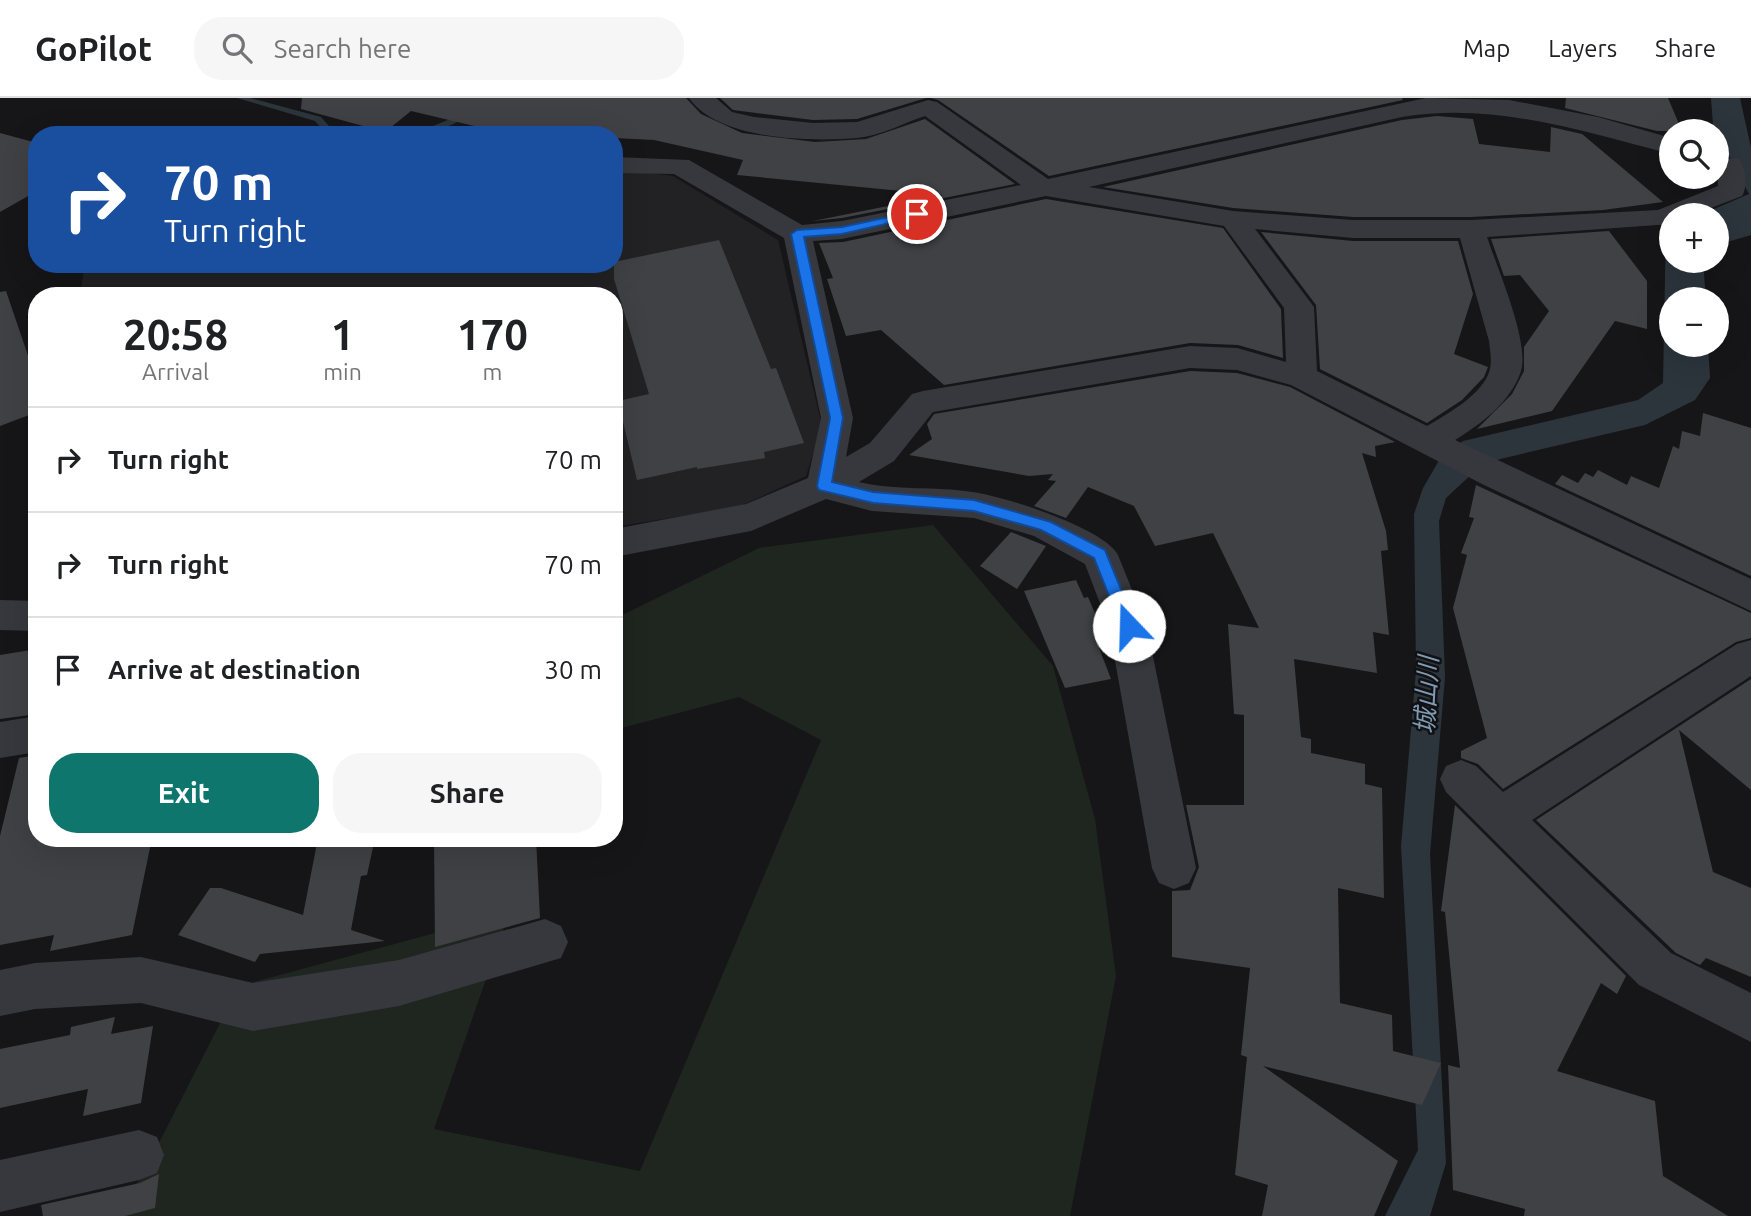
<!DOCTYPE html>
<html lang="en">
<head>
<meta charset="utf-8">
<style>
  :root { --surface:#fff; --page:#f6f6f6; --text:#202124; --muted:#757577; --line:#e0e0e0; --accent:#0f766e }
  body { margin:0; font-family:Ubuntu,"Noto Sans JP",sans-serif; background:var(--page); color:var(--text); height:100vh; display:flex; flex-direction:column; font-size:26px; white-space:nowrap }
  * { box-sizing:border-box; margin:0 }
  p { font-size:23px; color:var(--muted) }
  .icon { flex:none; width:38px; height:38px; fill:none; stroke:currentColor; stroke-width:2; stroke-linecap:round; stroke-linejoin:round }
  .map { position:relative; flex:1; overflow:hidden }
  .drawer { position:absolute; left:28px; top:189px; width:595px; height:560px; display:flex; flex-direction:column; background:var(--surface); border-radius:28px; box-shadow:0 7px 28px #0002 }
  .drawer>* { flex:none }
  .hud { position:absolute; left:28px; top:28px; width:595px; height:147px; border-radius:28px; box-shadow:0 7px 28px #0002; background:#1a4fa0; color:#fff; overflow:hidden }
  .fabs { position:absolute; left:1659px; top:21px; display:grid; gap:14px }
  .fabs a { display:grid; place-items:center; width:70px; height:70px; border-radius:50%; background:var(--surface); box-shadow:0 7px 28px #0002; font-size:35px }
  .pin { position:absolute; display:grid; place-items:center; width:60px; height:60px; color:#fff; margin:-30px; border:4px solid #fff; border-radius:50%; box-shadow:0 2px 7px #0007 }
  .me { position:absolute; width:77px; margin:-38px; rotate:339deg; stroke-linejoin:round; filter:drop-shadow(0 0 5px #0008) }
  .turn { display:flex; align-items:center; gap:24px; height:147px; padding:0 21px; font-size:32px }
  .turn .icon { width:91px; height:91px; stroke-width:2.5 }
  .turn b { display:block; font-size:49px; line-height:60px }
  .eta { display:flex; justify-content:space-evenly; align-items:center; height:119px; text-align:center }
  .eta b { font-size:42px; font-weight:700; line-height:49px }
  .cta { display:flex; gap:14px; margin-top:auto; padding:14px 21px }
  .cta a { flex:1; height:80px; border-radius:28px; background:var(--accent); color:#fff; font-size:28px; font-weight:700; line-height:80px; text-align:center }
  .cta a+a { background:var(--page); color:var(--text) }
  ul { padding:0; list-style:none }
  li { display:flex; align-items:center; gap:21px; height:105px; padding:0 21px; border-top:2px solid var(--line) }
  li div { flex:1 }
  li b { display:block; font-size:26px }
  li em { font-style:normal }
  header { display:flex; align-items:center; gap:42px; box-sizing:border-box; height:98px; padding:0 35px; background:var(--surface); border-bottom:2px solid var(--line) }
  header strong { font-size:33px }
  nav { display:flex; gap:38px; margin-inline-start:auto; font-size:24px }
  .search { width:490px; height:63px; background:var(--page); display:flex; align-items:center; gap:18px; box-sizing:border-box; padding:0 24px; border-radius:28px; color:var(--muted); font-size:26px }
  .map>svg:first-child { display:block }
  .built { fill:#222225 }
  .green { fill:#1e261f }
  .water { fill:#2c353c }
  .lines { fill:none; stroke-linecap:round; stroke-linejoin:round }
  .stream { fill:#2c353c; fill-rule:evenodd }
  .building { fill:#404145 }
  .minor { fill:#37383d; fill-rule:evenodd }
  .route { fill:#1a73e8; stroke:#114b97; stroke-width:2 }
  .labels { text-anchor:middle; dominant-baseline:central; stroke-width:5; stroke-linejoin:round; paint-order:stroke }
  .water-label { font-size:26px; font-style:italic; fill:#7f9bb3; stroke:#111113 }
</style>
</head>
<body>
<header>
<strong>GoPilot</strong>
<div class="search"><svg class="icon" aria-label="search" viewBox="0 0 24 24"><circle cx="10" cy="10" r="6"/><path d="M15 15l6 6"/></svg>Search here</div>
<nav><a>Map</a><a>Layers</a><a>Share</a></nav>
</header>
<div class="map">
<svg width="1751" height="1118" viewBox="0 0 1751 1118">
  <rect width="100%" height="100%" fill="#161618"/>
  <path class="built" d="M632 73 673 78 778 142 822 328 806 378 738 409 614 429V198H80L84 171 96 166H614V75Z"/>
  <path class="green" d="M933 427 1053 568 1095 721 1116 878 1070 1118H110L141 1080 239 888 509 815 434 1031 640 1073 821 642 739 599 614 632V521L759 450Z"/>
  <path class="water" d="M1711 0H1740L1751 50V137L1717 147V117H1700L1749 96 1713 27Z
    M1671 126V163H1703L1706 201H1671V247H1708L1710 280 1695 302 1645 327 1500 361 1473 375 1446 400 1439 423 1445 579 1430 756 1446 1065 1430 1118H1385L1418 1052 1401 748 1416 573 1414 416 1423 390 1441 359 1463 343 1638 302 1663 285 1666 128Z"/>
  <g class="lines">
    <path class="stream" d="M237 0H250L321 19 337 37H328L315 23Z
      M482 0H491C470 19 440 37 411 37L455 19Z"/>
  </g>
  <path class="building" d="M302 0H686L701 16 742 35 815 44 866 41 925 21 1015 86 842 120 813 123 943 97 737 77 743 62 654 42 614 40V37H512L411 13 385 34 301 11Z
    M720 0H926L857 21 813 22 733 12Z
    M931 0H1402L1403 2 1049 78 938 2Z
    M1566 0H1668L1682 33H1657L1565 10Z
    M1437 18 1473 21 1479 46 1550 54 1551 29 1582 36 1663 104 1603 112 1471 119H1353L1233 110 1103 89 1402 22Z
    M0 35 37 45V93L0 114Z
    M1046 101 1223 130 1281 211 1283 260 1238 247 1190 245 944 287 881 232 846 238 827 181 833 180 819 145 843 144Z
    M1609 133 1647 183V231L1615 223 1552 313 1477 331 1512 296 1524 273V249L1549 213 1520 177 1504 178 1491 141Z
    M1261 134 1353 143H1458L1473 196 1454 256 1488 269 1484 279 1462 302 1427 325 1320 271 1316 207Z
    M719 142 771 271 776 270 804 345 764 354 765 360 697 371V369L637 382 618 303 649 296 614 181V164Z
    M6 193 37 284V314L0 328V194Z
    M1190 273 1237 275 1290 289 1395 344 1375 348 1376 359 1362 355 1386 433 1388 452 1381 453 1389 537 1373 534 1377 575 1294 561 1301 639 1311 641V655L1365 666V686L1382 690 1384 800 1338 790 1340 905 1392 917 1393 953 1441 965 1422 1007 1263 968 1398 1063 1374 1118H1262L1268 1087 1235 1077 1247 959 1241 957 1250 870 1172 859V793L1190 792 1199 769 1186 707H1244V617L1234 616 1228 526 1259 530 1213 435 1155 448 1134 408 1088 389 1066 420 1034 408 1056 383 1048 382 1053 376 1029 378 909 357 932 341 927 326 934 316Z
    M1703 315 1751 330V478L1555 386 1562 377 1578 385 1585 375 1593 379 1598 372 1627 387 1631 378 1659 390 1673 348 1679 351 1682 333 1700 338Z
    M1476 387 1751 515V540L1736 544 1503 691 1478 666 1461 660V653L1487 640 1453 510 1467 457 1461 455 1474 420 1469 419Z
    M1011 434 1046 448 1017 491 980 468Z
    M1076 482 1084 500 1088 499 1106 541 1096 542 1111 581 1065 590 1024 493Z
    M37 551V593L30 617 0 621V557Z
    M1751 581V692L1679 632 1713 774 1751 790V879L1706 860 1700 867 1676 855 1536 722Z
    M37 657V740H152L132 837 50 853 54 837 0 847V738L19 660Z
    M1455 707 1626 878 1617 896 1601 885 1557 973 1655 1003 1663 1078 1728 1118H1524L1525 1111 1453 1092 1448 967 1460 970 1445 814 1441 813Z
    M318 740H375L367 777 361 778 351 832 385 843 260 856 255 864 178 837 210 790H221L303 817Z
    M434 740H536L540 820 435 849Z
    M115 919 111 936 153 928 141 1005 83 1018 88 991 0 1010V951L70 937 71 929Z
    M159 1076 155 1110 125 1118H43L41 1107 140 1085Z"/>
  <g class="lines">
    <path class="minor" d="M689 0H716L732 14 754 19 813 25 857 24 928 2 937 4 1048 81 1426 0 1509 2 1598 19 1671 40V56C1581 33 1496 4 1402 19L1089 89 1233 113 1353 122H1471L1658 112 1718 88 1717 67 1721 61H1739C1746 71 1748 89 1742 98L1693 117H1671V126L1487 139C1497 169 1530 245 1521 273 1511 304 1481 326 1455 342L1751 481V513L1482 386 1291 287 1237 272 1190 270 933 314 894 363 859 384C896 393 935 388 972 394 1004 398 1104 430 1118 457L1147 529 1196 770 1189 785 1174 791 1159 785 1152 770 1109 529 1085 466 1034 438 974 420 872 413 826 401 751 433 614 459V431L746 406 808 380 821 320 784 140 674 76 614 75V59L689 62 802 127 842 123 1021 87 925 18C904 25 880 38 857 40 810 44 718 42 689 0ZM1046 98 1224 128 1284 210 1286 264 1237 250 1190 248 923 293 912 296 870 345 846 359 853 320 813 143 842 141ZM1255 131 1353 140H1460L1489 243C1490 252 1492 262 1490 271 1484 296 1447 316 1427 328L1317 273 1314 209Z
      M0 502 37 503V533L0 532Z
      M1751 542V578L1532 722 1671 855 1751 895V944L1639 887 1446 694 1440 681 1446 668 1461 662 1476 668 1503 694 1737 546Z
      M37 618V654L0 660V624Z
      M545 821 561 828 568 844 561 860 399 908 253 933 141 905 35 911 0 918V872L35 865 141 859 253 885 399 862Z
      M139 1032 157 1039 164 1057 157 1075 139 1082 0 1114V1062Z"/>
  </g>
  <path class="route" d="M917 113 921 114V118L842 136 804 139 843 320 832 384 873 394 974 402 1051 424 1105 452 1136 528 1134 533H1123L1094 460 1041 432 974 413 873 405 819 392 817 388 830 320 791 136 797 132 842 129Z"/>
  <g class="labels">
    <g class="water-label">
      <text transform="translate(1426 597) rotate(-87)">城山川</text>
    </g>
  </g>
</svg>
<div class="fabs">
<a><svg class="icon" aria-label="search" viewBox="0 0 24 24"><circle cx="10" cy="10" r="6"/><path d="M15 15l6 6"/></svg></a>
<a>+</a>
<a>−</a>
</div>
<div class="pin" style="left:917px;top:116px;background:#d93025"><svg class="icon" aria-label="arrive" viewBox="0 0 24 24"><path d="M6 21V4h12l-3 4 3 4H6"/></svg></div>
<svg class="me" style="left:1129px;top:528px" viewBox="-20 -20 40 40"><circle r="19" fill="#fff"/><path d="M0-13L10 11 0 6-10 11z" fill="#1a73e8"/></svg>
<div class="hud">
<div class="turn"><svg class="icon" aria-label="right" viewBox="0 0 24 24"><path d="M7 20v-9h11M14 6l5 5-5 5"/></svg><div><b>70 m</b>Turn right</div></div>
</div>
<section class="drawer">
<div class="eta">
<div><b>20:58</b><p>Arrival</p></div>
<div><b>1</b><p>min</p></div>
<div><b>170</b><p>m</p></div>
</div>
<ul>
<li><svg class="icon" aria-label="right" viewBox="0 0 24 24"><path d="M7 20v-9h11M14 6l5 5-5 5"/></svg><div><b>Turn right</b></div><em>70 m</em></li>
<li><svg class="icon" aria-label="right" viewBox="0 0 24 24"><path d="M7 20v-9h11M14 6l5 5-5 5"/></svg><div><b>Turn right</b></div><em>70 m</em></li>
<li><svg class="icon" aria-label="arrive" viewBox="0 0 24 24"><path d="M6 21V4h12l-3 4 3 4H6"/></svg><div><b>Arrive at destination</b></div><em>30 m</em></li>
</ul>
<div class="cta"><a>Exit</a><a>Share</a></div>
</section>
</div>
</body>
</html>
